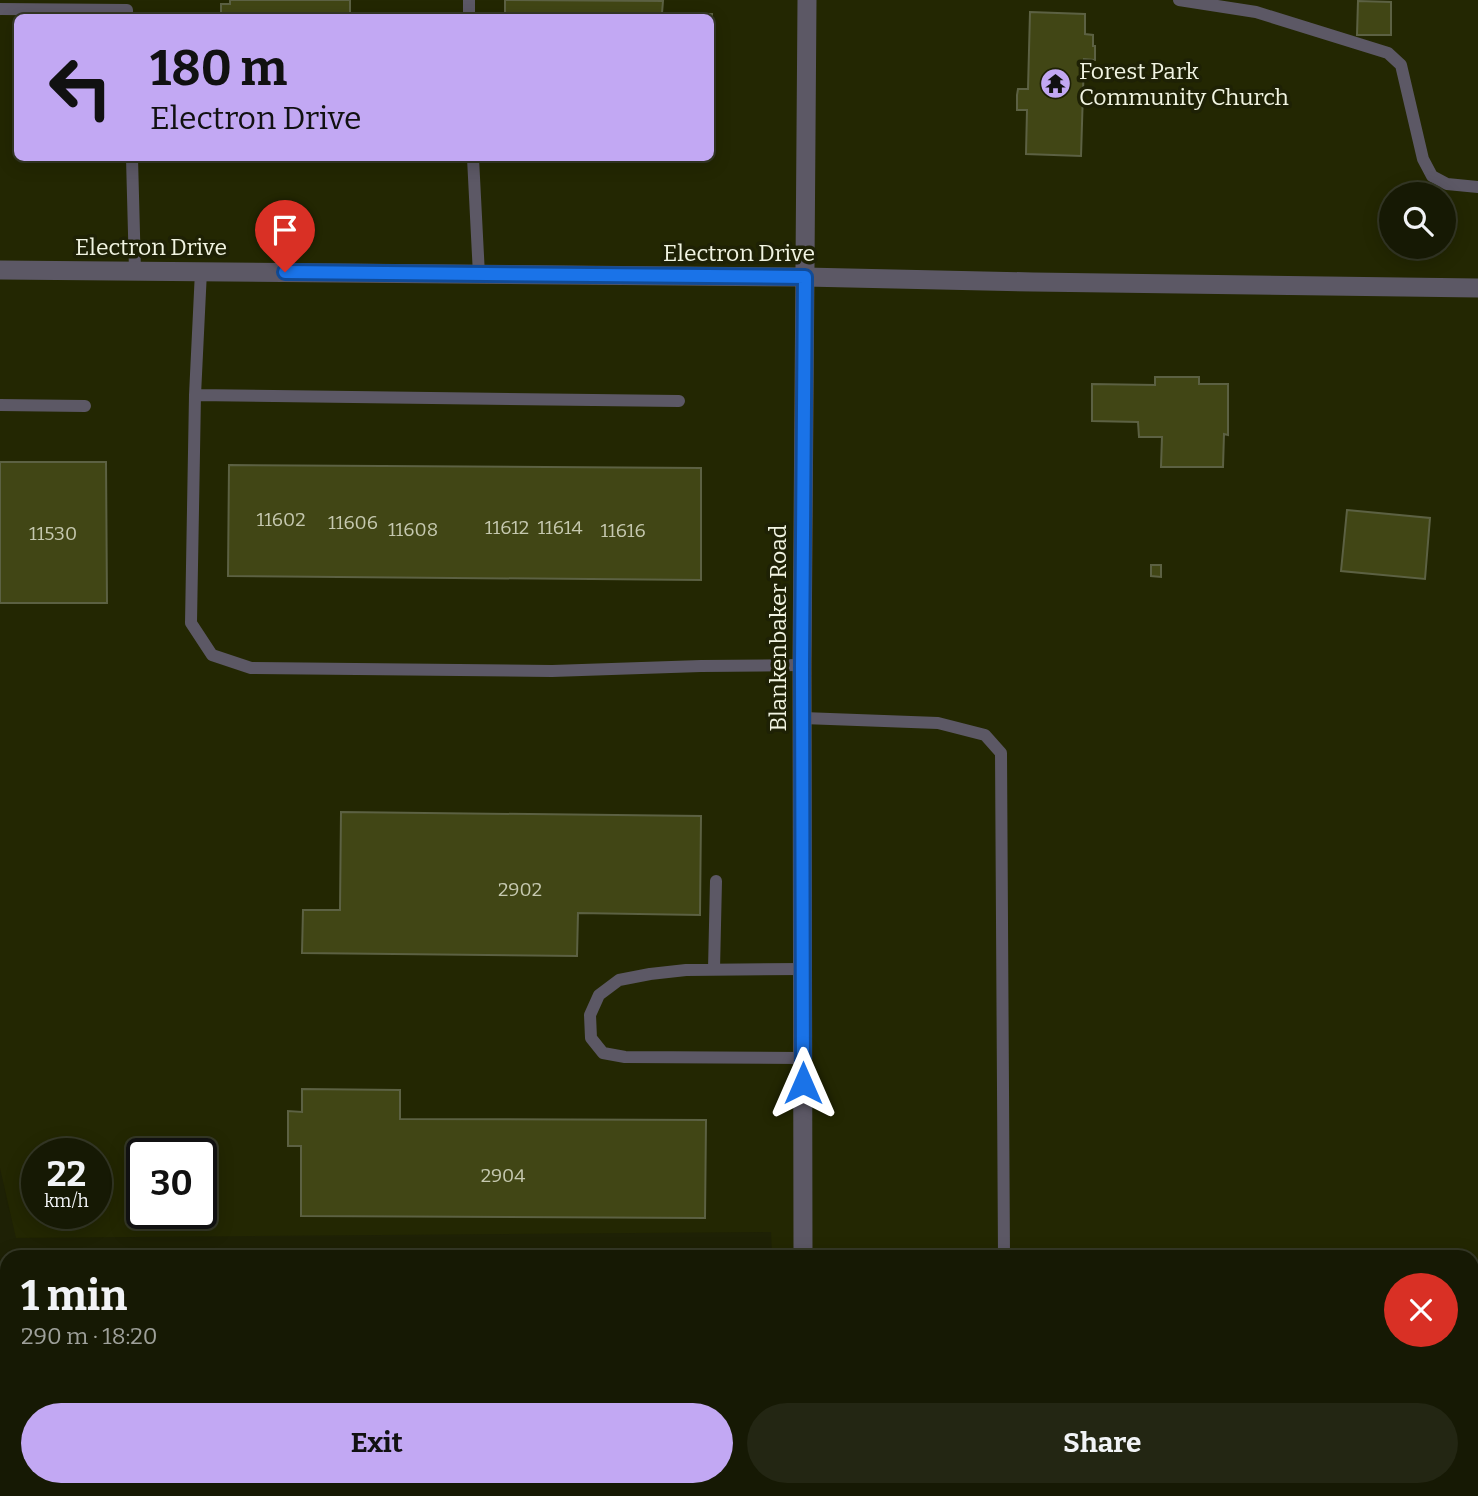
<!DOCTYPE html>
<html lang="en">
<head>
<meta charset="utf-8">
<style>
  :root { --surface:#161904; --page:#232613; --text:#f1f3f6; --muted:#9ea09a; --line:#353826; --accent:#c2a8f3 }
  body { margin:0; font-family:Bitter,serif; background:var(--page); color:var(--text); height:100vh; display:flex; flex-direction:column; font-size:26px; white-space:nowrap }
  * { box-sizing:border-box; margin:0 }
  p { font-size:23px; color:var(--muted) }
  .icon { flex:none; width:38px; height:38px; fill:none; stroke:currentColor; stroke-width:2; stroke-linecap:round; stroke-linejoin:round }
  .map { position:relative; flex:1; overflow:hidden }
  .side { position:absolute; left:0px; top:1250px; width:1479px; height:247px; display:flex; flex-direction:column; background:var(--surface); border-radius:21px 21px 0 0; box-shadow:0 4px 18px #0003,0 0 0 2px var(--line) }
  .side>* { flex:none }
  .top-card { position:absolute; left:14px; top:14px; width:700px; height:147px; border-radius:10px; box-shadow:0 4px 18px #0003,0 0 0 2px var(--line); background:#c2a8f3; color:#111; overflow:hidden }
  .controls { position:absolute; left:1379px; top:182px; display:grid; gap:14px }
  .controls a { display:grid; place-items:center; width:77px; height:77px; border-radius:50%; background:var(--surface); box-shadow:0 4px 18px #0003,0 0 0 2px var(--line); font-size:35px }
  .speed { position:absolute; left:21px; top:1138px; display:flex; gap:14px; font-size:35px; font-weight:700; text-align:center }
  .speed>* { display:grid; place-content:center; width:91px; height:91px; border-radius:50%; background:var(--surface); box-shadow:0 4px 18px #0003,0 0 0 2px var(--line); line-height:1 }
  .speed small { font-size:18px; font-weight:400 }
  .speed .limit { border:4px solid #111; border-radius:10px; background:#fff; color:#111 }
  .pin { position:absolute; display:grid; place-items:center; width:60px; height:60px; color:#fff; margin:-72px -30px; border-radius:50% 50% 50% 0; rotate:-45deg; box-shadow:0 0 7px #0007 }
  .pin .icon { rotate:45deg }
  .me { position:absolute; width:77px; margin:-38px; rotate:0deg; stroke-linejoin:round; filter:drop-shadow(0 0 5px #0008) }
  .turn { display:flex; align-items:center; gap:24px; height:147px; padding:0 21px; font-size:32px }
  .turn .icon { width:91px; height:91px; stroke-width:2.5 }
  .turn b { display:block; font-size:49px; line-height:60px }
  .round { display:grid; place-items:center; flex:none; width:74px; height:74px; border-radius:37px; background:var(--page) }
  .summary { display:flex; align-items:center; justify-content:space-between; height:119px; padding:0 21px }
  h1 { font-size:42px; font-weight:700; line-height:52px }
  .primary-button { display:flex; gap:14px; margin-top:auto; padding:14px 21px }
  .primary-button a { flex:1; height:80px; border-radius:42px; background:var(--accent); color:#111; font-size:28px; font-weight:700; line-height:80px; text-align:center }
  .primary-button a+a { background:var(--page); color:var(--text) }
  .map>svg:first-child { display:block }
  .built { fill:#232702; fill-rule:evenodd }
  .building { fill:#414615; stroke:#5c6143; stroke-width:2 }
  .lines { fill:none; stroke-linecap:round; stroke-linejoin:round }
  .service { stroke:#5c5865; stroke-width:12 }
  .minor { stroke:#5c5865; stroke-width:19 }
  .tertiary { stroke:#5c5865; stroke-width:19 }
  .route-casing { stroke:#114b97; stroke-width:18 }
  .route { stroke:#1a73e8; stroke-width:12 }
  .labels { text-anchor:middle; dominant-baseline:central; stroke-width:7; stroke-linejoin:round; paint-order:stroke }
  .number-label { font-size:19px; fill:#c5c8af }
  .poi-label { font-size:23px; fill:#f1f4e2; stroke:#1e2105; text-anchor:start }
  .street-label { font-size:23px; fill:#f1f4e2; stroke:#1e2105 }
</style>
</head>
<body>
<div class="map">
<svg width="1478" height="1496" viewBox="0 0 1478 1496">
  <rect width="100%" height="100%" fill="#1e2105"/>
  <path class="built" d="M0 0H1478V1496H772V1489H1472V1256H772L771 1232 16 1238 0 1168ZM18 18H710V158H18ZM1391 194H1444V247H1391ZM37 1153H96V1213H37ZM142 1153H201V1213H142Z"/>
  <path class="building" d="M230 0H350V18H221V4H230Z
    M505 0 663 1 662 13 712 14 710 59V18H606V14H577V18H505Z
    M1358 1 1391 2V35H1357Z
    M1030 12 1085 14V34L1093 35V46H1095V60L1084 59 1081 156 1026 154 1027 110H1017V95L1018 89H1028Z
    M1155 377H1199V384H1228V435L1224 434 1223 467H1161L1162 437H1139L1138 422 1092 421V384L1155 385Z
    M0 462H106L107 603H0Z
    M229 465 701 468V580L228 576Z
    M1347 510 1430 518 1425 579 1341 571Z
    M1151 565H1161V577L1151 576Z
    M341 812 701 816 700 915 578 913 577 956 302 953 303 910H340Z
    M302 1089 400 1090V1119L706 1120 705 1218 301 1216V1146H288V1111L302 1112Z"/>
  <g class="lines">
    <path class="service" d="M1179 0 1256 12 1388 53 1401 65 1423 159 1432 176 1447 184 1478 187
      M0 9 127 10V18
      M469 18V0
      M132 158 135 271
      M473 158 479 275
      M201 271 195 395 191 623 212 655 251 668 552 671 701 666 802 665
      M195 395 679 401
      M0 405 85 406
      M803 718 938 723 985 735 1001 753 1004 1256
      M714 969 716 881
      M803 1058 625 1057 603 1053 591 1038 590 1015 599 995 619 980 650 974 686 970 803 969
      M1005 1489V1496
      M1202 1489V1496
      M1117 1496V1489"/>
    <path class="minor" d="M803 1256 802 665 807 0
      M803 1489V1496"/>
    <path class="tertiary" d="M0 270 805 277 1033 282 1478 288"/>
  </g>
  <g class="lines">
    <defs>
      <path id="route" d="M285 272 805 277 802 665 803 1083"/>
    </defs>
    <use href="#route" class="route-casing"/>
    <use href="#route" class="route"/>
  </g>
  <defs>
    <symbol id="temple-disc" viewBox="-11 -11 22 22"><circle r="9.5" fill="#c2a8f3" stroke="#1e2105"/><path d="M0-6L5-2H3V0L6.5 2.5H4V6H1.5V3h-3V6H-4V2.5H-6.5L-3 0V-2H-5Z" fill="#111"/></symbol>
  </defs>
  <g fill-rule="evenodd">
    <use href="#temple-disc" x="1038" y="66" width="35" height="35"/>
  </g>
  <g class="labels">
    <g class="number-label">
      <text x="281" y="519">11602</text>
      <text x="353" y="522">11606</text>
      <text x="507" y="527">11612</text>
      <text x="560" y="527">11614</text>
      <text x="413" y="529">11608</text>
      <text x="623" y="530">11616</text>
      <text x="53" y="533">11530</text>
      <text x="520" y="889">2902</text>
      <text x="503" y="1175">2904</text>
    </g>
    <g class="poi-label">
      <text x="1079" y="71">Forest Park<tspan x="1079" dy="26">Community Church</tspan></text>
    </g>
    <g class="street-label">
      <text x="151" y="247">Electron Drive</text>
      <text x="739" y="253">Electron Drive</text>
      <text transform="translate(778 628) rotate(-90)">Blankenbaker Road</text>
    </g>
  </g>
</svg>
<div class="controls">
<a><svg class="icon" aria-label="search" viewBox="0 0 24 24"><circle cx="10" cy="10" r="6"/><path d="M15 15l6 6"/></svg></a>
</div>
<div class="speed"><div>22<small>km/h</small></div><div class="limit">30</div></div>
<div class="pin" style="left:285px;top:272px;background:#d93025"><svg class="icon" aria-label="arrive" viewBox="0 0 24 24"><path d="M6 21V4h12l-3 4 3 4H6"/></svg></div>
<svg class="me" style="left:803px;top:1083px" viewBox="-20 -20 40 40"><path d="M0-17L14 15 0 8-14 15z" fill="#1a73e8" stroke="#fff" stroke-width="4"/></svg>
<div class="top-card">
<div class="turn"><svg class="icon" aria-label="left" viewBox="0 0 24 24"><path d="M17 20v-9H6M10 6l-5 5 5 5"/></svg><div><b>180 m</b>Electron Drive</div></div>
</div>
<section class="side">
<div class="summary"><div><h1>1 min</h1><p>290 m · 18:20</p></div><a class="round" style="background:#d93025;color:#fff"><svg class="icon" aria-label="close" viewBox="0 0 24 24"><path d="M6 6l12 12M18 6L6 18"/></svg></a></div>
<div class="primary-button"><a>Exit</a><a>Share</a></div>
</section>
</div>
</body>
</html>
